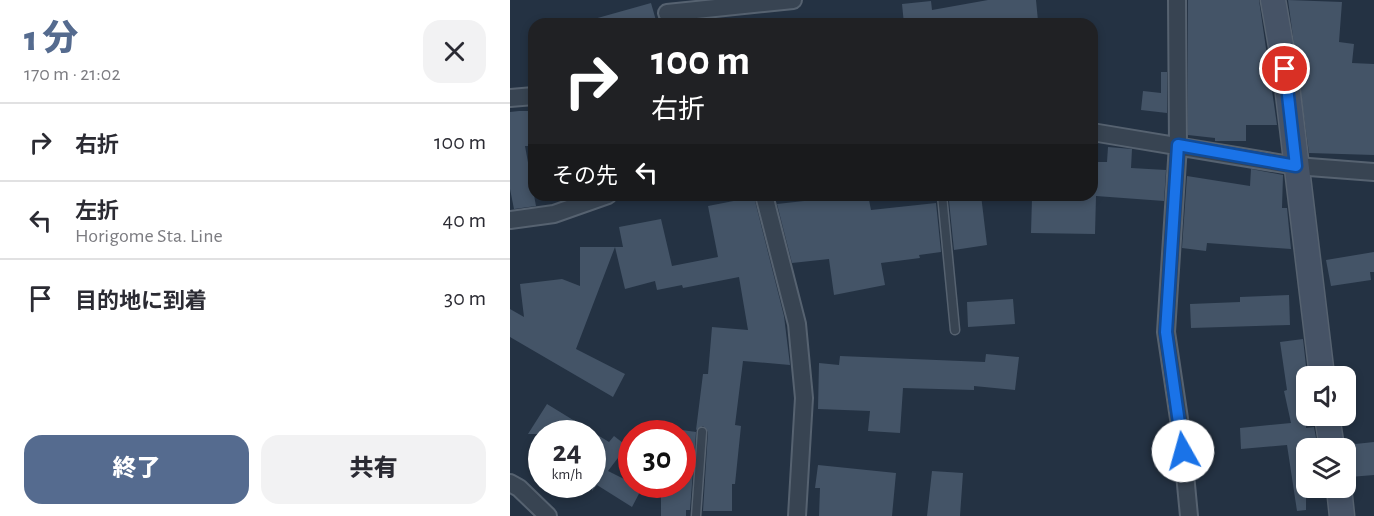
<!DOCTYPE html>
<html lang="ja">
<head>
<meta charset="utf-8">
<style>
  :root { --surface:#fff; --page:#f2f2f3; --text:#2b2b33; --muted:#7c7c81; --line:#e1e1e2; --accent:#556b8f }
  body { margin:0; font-family:"Alegreya Sans","Noto Sans JP",sans-serif; background:var(--page); color:var(--text); height:100vh; display:flex; flex-direction:column; font-size:22px; white-space:nowrap }
  * { box-sizing:border-box; margin:0 }
  p { font-size:20px; color:var(--muted) }
  .icon { flex:none; width:33px; height:33px; fill:none; stroke:currentColor; stroke-width:2; stroke-linecap:round; stroke-linejoin:round }
  .map { position:relative; flex:1; overflow:hidden }
  .panel { display:flex; flex-direction:column; background:var(--surface); width:510px }
  .panel>* { flex:none }
  .hud { position:absolute; left:18px; top:18px; width:570px; height:183px; border-radius:18px; box-shadow:0 3px 9px #0003; background:#202124; color:#fff; overflow:hidden }
  .tools { position:absolute; left:786px; top:366px; display:grid; gap:12px }
  .tools a { display:grid; place-items:center; width:60px; height:60px; border-radius:12px; background:var(--surface); box-shadow:0 3px 9px #0003; font-size:30px }
  .speed { position:absolute; left:18px; top:420px; display:flex; gap:12px; font-size:30px; font-weight:700; text-align:center }
  .speed>* { display:grid; place-content:center; width:78px; height:78px; border-radius:50%; background:var(--surface); box-shadow:0 3px 9px #0003; line-height:1 }
  .speed small { font-size:15px; font-weight:400 }
  .speed .limit { border:9px solid #d22; background:#fff; color:#111 }
  .pin { position:absolute; display:grid; place-items:center; width:51px; height:51px; color:#fff; margin:-26px; border:3px solid #fff; border-radius:50%; box-shadow:0 2px 6px #0007 }
  .me { position:absolute; width:66px; margin:-33px; rotate:353deg; stroke-linejoin:round; filter:drop-shadow(0 0 4px #0008) }
  .turn { display:flex; align-items:center; gap:21px; height:126px; padding:0 24px; font-size:27px }
  .turn .icon { width:78px; height:78px; stroke-width:2.5 }
  .turn b { display:block; font-size:42px; line-height:51px }
  .then { display:flex; align-items:center; height:57px; padding:0 24px; background:#0003; gap:12px; font-size:22px }
  .round { display:grid; place-items:center; flex:none; width:63px; height:63px; border-radius:18px; background:var(--page) }
  .summary { display:flex; align-items:center; justify-content:space-between; height:102px; padding:0 24px }
  h1 { font-size:36px; font-weight:800; line-height:45px; color:var(--accent) }
  .action { display:flex; gap:12px; margin-top:auto; padding:12px 24px }
  .action a { flex:1; height:69px; border-radius:18px; background:var(--accent); color:#fff; font-size:24px; font-weight:800; line-height:69px; text-align:center }
  .action a+a { background:var(--page); color:var(--text) }
  ul { padding:0; list-style:none }
  li { display:flex; align-items:center; gap:18px; height:78px; padding:0 24px; border-top:2px solid var(--line) }
  li div { flex:1 }
  li b { display:block; font-size:22px }
  li em { font-style:normal }
  main { display:flex; flex:1; min-height:0 }
  .map>svg:first-child { display:block }
  .building { fill:#445467 }
  .lines { fill:none; stroke-linecap:round; stroke-linejoin:round }
  .service-casing { stroke:#566270; stroke-width:11 }
  .minor-casing { stroke:#566270; stroke-width:20 }
  .secondary-casing { stroke:#566270; stroke-width:27 }
  .service { stroke:#384452; stroke-width:8 }
  .minor { stroke:#384452; stroke-width:16 }
  .secondary { stroke:#465366; stroke-width:24 }
  .route-casing { stroke:#114b97; stroke-width:15 }
  .route { stroke:#1a73e8; stroke-width:10 }
</style>
</head>
<body>
<main>
<section class="panel">
<div class="summary"><div><h1>1 分</h1><p>170 m · 21:02</p></div><a class="round"><svg class="icon" aria-label="close" viewBox="0 0 24 24"><path d="M6 6l12 12M18 6L6 18"/></svg></a></div>
<ul>
<li><svg class="icon" aria-label="right" viewBox="0 0 24 24"><path d="M7 20v-9h11M14 6l5 5-5 5"/></svg><div><b>右折</b></div><em>100 m</em></li>
<li><svg class="icon" aria-label="left" viewBox="0 0 24 24"><path d="M17 20v-9H6M10 6l-5 5 5 5"/></svg><div><b>左折</b><p>Horigome Sta. Line</p></div><em>40 m</em></li>
<li><svg class="icon" aria-label="arrive" viewBox="0 0 24 24"><path d="M6 21V4h12l-3 4 3 4H6"/></svg><div><b>目的地に到着</b></div><em>30 m</em></li>
</ul>
<div class="action"><a>終了</a><a>共有</a></div>
</section>
<div class="map">
<svg width="864" height="516" viewBox="0 0 864 516">
  <rect width="100%" height="100%" fill="#243243"/>
  <path class="building" d="M478 0H526L528 21 394 24 392 4 421 1 422 10Z
    M678 0H749L767 125H736V141H705V138L678 135Z
    M778 0 832 2 829 42 844 44 842 63 864 64V155L799 153Z
    M141 3 147 24H84V19Z
    M651 72H657V113L631 110 633 91 651 93Z
    M9 111H24V146H15L26 206 4 209 0 189V112Z
    M598 147 622 149 621 168 656 170 654 201 586 196 585 234 521 233 522 198 567 199V195H582V162H597Z
    M741 169 773 175 772 208H777L781 249 697 243 696 251 672 248 677 176 740 186Z
    M348 195H358L361 210 426 203 431 252 409 255 410 258 371 263 375 285 324 295 319 259 282 263 267 204Z
    M448 195H471L477 245 444 250 439 201 449 200Z
    M244 197 274 316 280 365 233 361 225 425 231 426 225 484H222V511H193L198 432 193 426 186 430 193 374H198L202 327 238 330 229 277 173 288 172 285 147 290 145 281 115 289 105 247 66 349 115 374 103 397 0 337V309L14 317 10 284 52 279 70 286V247H113L109 227 151 219 162 266 208 257 198 206Z
    M864 252V272H860L861 280 821 286 816 260Z
    M779 295 780 325 681 328 680 304 730 302V297Z
    M503 299 505 324 458 327 457 302Z
    M793 339 796 366V428L804 427 808 448H796V510L787 511 777 445 731 449 730 428 781 423 774 391 777 390 770 342Z
    M476 354 509 357 505 390 464 386V390L393 388 390 433 358 431 360 411 308 409 309 363 329 365 330 356 475 362Z
    M37 404 99 442 104 436 117 446 98 471 132 488 122 507 87 485 82 491V434H18Z
    M172 430 186 432 180 510H176V516H151V484H172Z
    M864 442V475L840 477 836 445Z
    M308 465 386 473 382 516H309L310 488H305Z
    M422 471 453 473 450 516H417Z"/>
  <g class="lines">
    <defs>
      <path id="service" d="M432 195 445 330
        M186 516 192 432"/>
      <path id="minor" d="M667 0 668 145 656 332 671 432 679 516
        M157 13 283 0
        M0 98 24 96
        M582 132 786 166 864 172
        M254 195 287 324 294 398 287 516
        M0 220 44 214 98 195
        M0 483 9 488 38 516"/>
      <path id="secondary" d="M763 0 775 69 812 376
        M817 416 822 448
        M829 488 832 516"/>
    </defs>
    <use href="#service" class="service-casing"/>
    <use href="#minor" class="minor-casing"/>
    <use href="#secondary" class="secondary-casing"/>
    <use href="#service" class="service"/>
    <use href="#minor" class="minor"/>
    <use href="#secondary" class="secondary"/>
  </g>
  <g class="lines">
    <defs>
      <path id="route" d="M673 451 656 332 668 145 786 166 775 69"/>
    </defs>
    <use href="#route" class="route-casing"/>
    <use href="#route" class="route"/>
  </g>
</svg>
<div class="tools">
<a><svg class="icon" aria-label="sound" viewBox="0 0 24 24"><path d="M4 9h4l5-4v14l-5-4H4zM17 9q2 3 0 6"/></svg></a>
<a><svg class="icon" aria-label="layers" viewBox="0 0 24 24"><path d="M12 4l9 5-9 5-9-5zM3 14l9 5 9-5"/></svg></a>
</div>
<div class="speed"><div>24<small>km/h</small></div><div class="limit">30</div></div>
<div class="pin" style="left:775px;top:69px;background:#d93025"><svg class="icon" aria-label="arrive" viewBox="0 0 24 24"><path d="M6 21V4h12l-3 4 3 4H6"/></svg></div>
<svg class="me" style="left:673px;top:451px" viewBox="-20 -20 40 40"><circle r="19" fill="#fff"/><path d="M0-13L10 11 0 6-10 11z" fill="#1a73e8"/></svg>
<div class="hud">
<div class="turn"><svg class="icon" aria-label="right" viewBox="0 0 24 24"><path d="M7 20v-9h11M14 6l5 5-5 5"/></svg><div><b>100 m</b>右折</div></div>
<div class="then">その先<svg class="icon" aria-label="left" viewBox="0 0 24 24"><path d="M17 20v-9H6M10 6l-5 5 5 5"/></svg></div>
</div>
</div>
</main>
</body>
</html>
